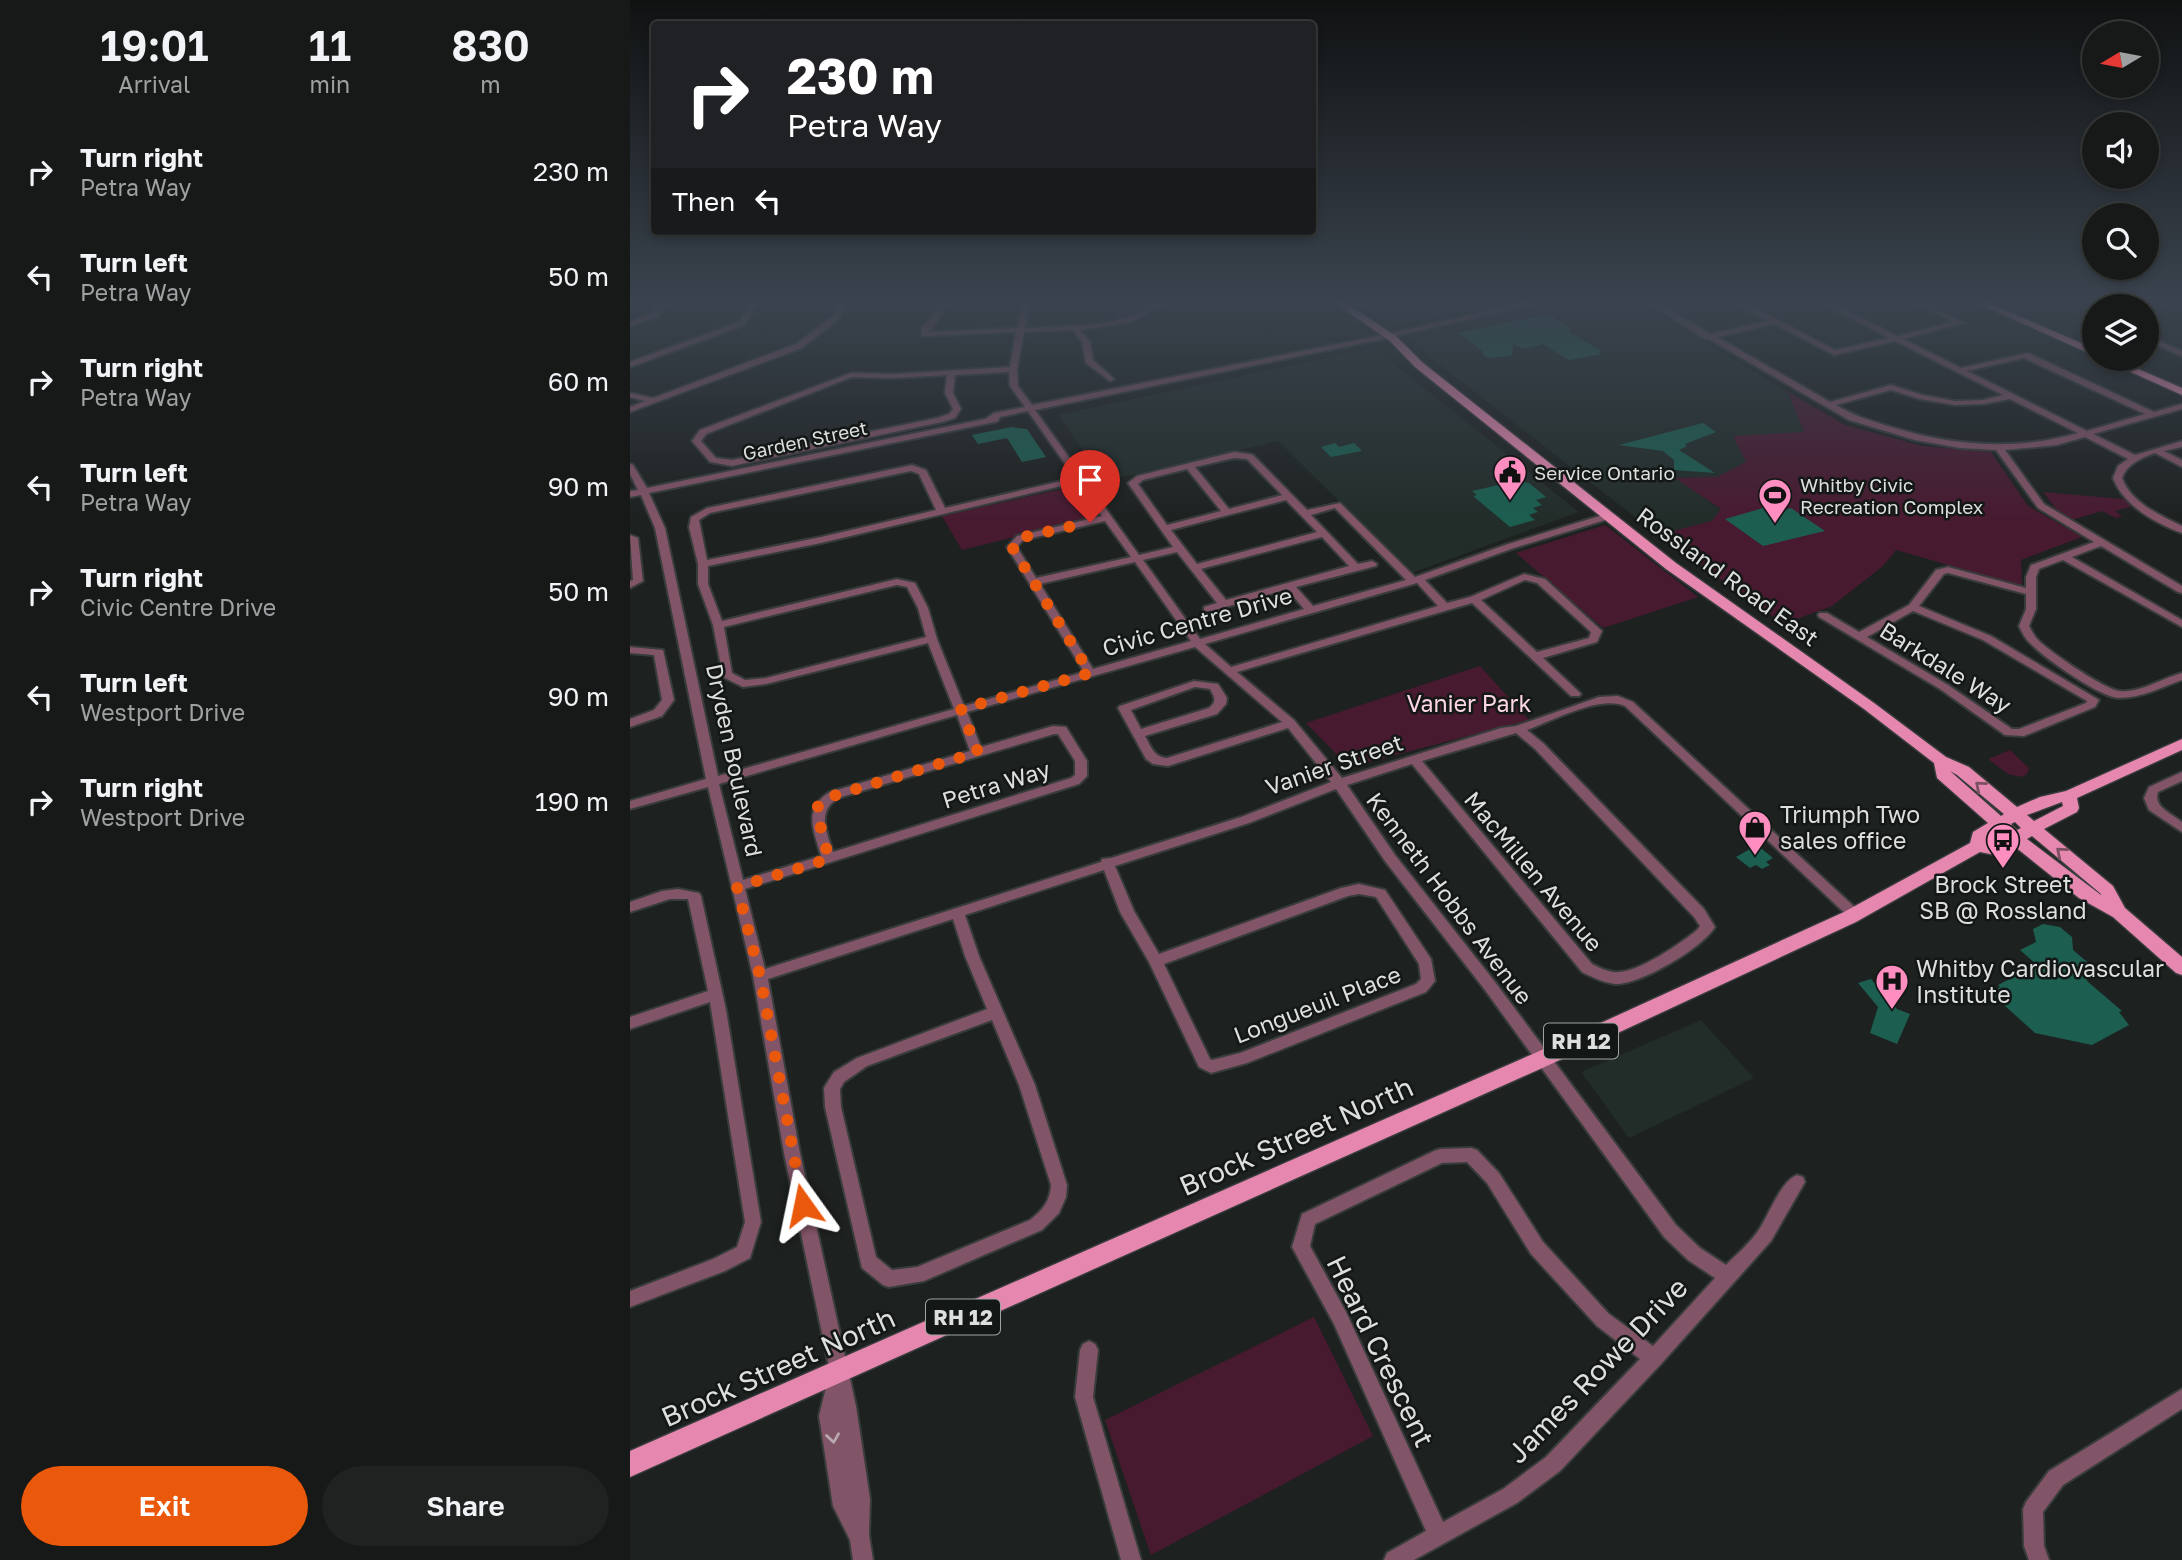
<!DOCTYPE html>
<html lang="en">
<head>
<meta charset="utf-8">
<style>
  :root { --surface:#161918; --page:#1f2221; --text:#f1f3f6; --muted:#9ea0a2; --line:#353837; --accent:#ea580c }
  body { margin:0; font-family:"Golos Text",sans-serif; background:var(--page); color:var(--text); height:100vh; display:flex; flex-direction:column; font-size:26px; white-space:nowrap }
  * { box-sizing:border-box; margin:0 }
  p { font-size:23px; color:var(--muted) }
  .icon { flex:none; width:38px; height:38px; fill:none; stroke:currentColor; stroke-width:2; stroke-linecap:round; stroke-linejoin:round }
  .map { position:relative; flex:1; overflow:hidden }
  .drawer { display:flex; flex-direction:column; background:var(--surface); width:630px }
  .drawer>* { flex:none }
  .top-card { position:absolute; left:21px; top:21px; width:665px; height:214px; border-radius:7px; box-shadow:0 4px 10px #0003,0 0 0 2px var(--line); background:#202124; color:#fff; overflow:hidden }
  .needle { width:46px; rotate:260deg }
  .tools { position:absolute; left:1452px; top:21px; display:grid; gap:14px }
  .tools a { display:grid; place-items:center; width:77px; height:77px; border-radius:50%; background:var(--surface); box-shadow:0 4px 10px #0003,0 0 0 2px var(--line); font-size:35px }
  .pin { position:absolute; display:grid; place-items:center; width:60px; height:60px; color:#fff; margin:-72px -30px; border-radius:50% 50% 50% 0; rotate:-45deg; box-shadow:0 0 7px #0007 }
  .pin .icon { rotate:45deg }
  .me { position:absolute; width:77px; margin:-38px; rotate:348deg; stroke-linejoin:round; filter:drop-shadow(0 0 5px #0008) }
  .turn { display:flex; align-items:center; gap:24px; height:147px; padding:0 21px; font-size:32px }
  .turn .icon { width:91px; height:91px; stroke-width:2.5 }
  .turn b { display:block; font-size:49px; line-height:60px }
  .then { display:flex; align-items:center; height:66px; padding:0 21px; background:#0003; gap:14px; font-size:26px }
  .eta { display:flex; justify-content:space-evenly; align-items:center; height:119px; text-align:center }
  .eta b { font-size:42px; font-weight:600; line-height:49px }
  .primary-button { display:flex; gap:14px; margin-top:auto; padding:14px 21px }
  .primary-button a { flex:1; height:80px; border-radius:42px; background:var(--accent); color:#fff; font-size:28px; font-weight:600; line-height:80px; text-align:center }
  .primary-button a+a { background:var(--page); color:var(--text) }
  ul { padding:0; list-style:none }
  li { display:flex; align-items:center; gap:21px; height:105px; padding:0 21px }
  li div { flex:1 }
  li b { display:block; font-size:26px }
  li em { font-style:normal }
  main { display:flex; flex:1; min-height:0 }
  .map>svg:first-child { display:block }
  .built { fill:#222d2a }
  .green { fill:#481a30 }
  .building { fill:#1c5e50 }
  .lines { fill:none; stroke-linecap:round; stroke-linejoin:round }
  .minor-casing { stroke:#383c3b; stroke-width:4 }
  .major-casing { stroke:#383c3b; stroke-width:3 }
  .minor { fill:#825467; fill-rule:evenodd }
  .major { fill:#e687b0; fill-rule:evenodd }
  .oneway { stroke:#7c5063 }
  .oneway2 { stroke:#b8a7ae }
  .route { stroke:#ea580c; stroke-width:12; stroke-dasharray:0 21.6 }
  .labels { text-anchor:middle; dominant-baseline:central; stroke-width:5; stroke-linejoin:round; paint-order:stroke }
  .far-street-label { font-size:19px; fill:#dcdfde; stroke:#131816 }
  .far-poi-label { font-size:19px; fill:#dcdfde; stroke:#131816; text-anchor:start }
  .shield { fill:#131816; stroke:#a0a3a2; stroke-width:2 }
  .shield-label { font-size:21px; font-weight:bold; fill:#dcdfde }
  .street-label { font-size:23px; fill:#dcdfde; stroke:#131816 }
  .park-label { font-size:23px; fill:#fdd6e5; stroke:#131816 }
  .poi-label { font-size:23px; fill:#dcdfde; stroke:#131816; text-anchor:start }
  .near-street-label { font-size:28px; fill:#dcdfde; stroke:#131816 }
</style>
</head>
<body>
<main>
<section class="drawer">
<div class="eta">
<div><b>19:01</b><p>Arrival</p></div>
<div><b>11</b><p>min</p></div>
<div><b>830</b><p>m</p></div>
</div>
<ul>
<li><svg class="icon" aria-label="right" viewBox="0 0 24 24"><path d="M7 20v-9h11M14 6l5 5-5 5"/></svg><div><b>Turn right</b><p>Petra Way</p></div><em>230 m</em></li>
<li><svg class="icon" aria-label="left" viewBox="0 0 24 24"><path d="M17 20v-9H6M10 6l-5 5 5 5"/></svg><div><b>Turn left</b><p>Petra Way</p></div><em>50 m</em></li>
<li><svg class="icon" aria-label="right" viewBox="0 0 24 24"><path d="M7 20v-9h11M14 6l5 5-5 5"/></svg><div><b>Turn right</b><p>Petra Way</p></div><em>60 m</em></li>
<li><svg class="icon" aria-label="left" viewBox="0 0 24 24"><path d="M17 20v-9H6M10 6l-5 5 5 5"/></svg><div><b>Turn left</b><p>Petra Way</p></div><em>90 m</em></li>
<li><svg class="icon" aria-label="right" viewBox="0 0 24 24"><path d="M7 20v-9h11M14 6l5 5-5 5"/></svg><div><b>Turn right</b><p>Civic Centre Drive</p></div><em>50 m</em></li>
<li><svg class="icon" aria-label="left" viewBox="0 0 24 24"><path d="M17 20v-9H6M10 6l-5 5 5 5"/></svg><div><b>Turn left</b><p>Westport Drive</p></div><em>90 m</em></li>
<li><svg class="icon" aria-label="right" viewBox="0 0 24 24"><path d="M7 20v-9h11M14 6l5 5-5 5"/></svg><div><b>Turn right</b><p>Westport Drive</p></div><em>190 m</em></li>
</ul>
<div class="primary-button"><a>Exit</a><a>Share</a></div>
</section>
<div class="map">
<svg width="1552" height="1560" viewBox="0 0 1552 1560">
  <rect width="100%" height="100%" fill="#1d2120"/>
  <path class="built" d="M727 303H804L821 315 759 328Z
    M925 303H1009L1158 392 1174 432 1104 437 1116 462 1087 477 1046 478 1091 510 1082 522 1028 535 773 336Z
    M744 348 949 512 782 573 648 441 475 481 428 415Z
    M1071 1020 1124 1078 999 1138 951 1072Z"/>
  <path class="green" d="M473 303H524L489 319Z
    M1158 392 1215 425 1292 446 1361 452 1398 506 1452 537 1391 560 1392 586 1266 550 1253 566 1202 606 1153 624 1028 535 1082 521 1091 509 1045 478 1087 477 1116 462 1103 436 1174 432Z
    M441 487 461 518 332 550 312 516Z
    M1413 492 1494 499 1503 506 1485 511 1492 516 1486 518 1472 511 1442 520 1426 509Z
    M975 525 1068 597 973 628 886 553Z
    M850 666 899 720 724 766 716 764 676 723Z
    M1380 750 1399 768 1397 774 1392 777 1378 774 1358 759Z
    M684 1317 743 1436 521 1555 475 1420Z"/>
  <path class="building" d="M919 314 940 328 941 330 938 331 942 334 972 351 968 352 972 354 939 360 913 344 893 349 883 343 882 355 861 358 854 356 852 351 829 333Z
    M1073 423 1086 432 1055 444 1057 446 1049 450 1085 473 1044 470V460L1033 451 989 445Z
    M381 427 397 429 416 457 392 462 377 438 348 444 342 435Z
    M705 443 709 447 724 443 732 451 701 457 691 447Z
    M886 481 899 483 916 497 906 500 912 505 903 508 908 512 899 515 905 520 880 527 843 496 847 495 842 491Z
    M1147 504 1154 510 1161 508 1195 531 1133 546 1095 519Z
    M1127 845 1143 858 1136 862 1140 865 1132 869 1126 865 1120 868 1106 857Z
    M1413 924 1430 927 1442 937 1443 950 1461 965 1455 967 1458 970 1457 981 1492 1011 1489 1012 1499 1025 1462 1045 1405 1033 1364 996 1367 994 1363 991 1370 987 1368 985 1407 965 1390 950 1406 942 1403 929Z
    M1241 979 1267 1009 1280 1014 1267 1044 1240 1033 1248 1007 1228 983Z"/>
  <g class="lines">
    <defs>
      <path id="minor" d="M31 303H38L28 317 0 326V322L22 313Z
        M121 303H128L115 325 0 367V362L109 322Z
        M210 303H217L208 320 172 348 0 412V407L15 401 0 397V393L23 398 166 344 202 317Z
        M309 303H316L313 312 299 332 387 328 393 303H400L395 328C428 326 463 328 495 318 509 314 521 303 536 303L501 322 450 330 460 342 463 360 484 379 480 381 456 363 452 342 443 330 394 332 387 369 388 386 402 405 748 336 893 303H904L901 305 748 340 405 410 509 555 543 547 498 483 507 476 604 452 620 454 623 455 677 510 710 503 785 577 878 544 976 514H982V518L884 548 795 580 817 603 840 597 894 574 915 579 972 631 967 642 913 658 949 692 951 694 949 696H941L842 603 607 672 664 720 712 778 871 728 886 726 969 697 988 696 1003 702 1232 914 1230 918H1220L995 706C970 695 922 721 897 730L913 743 1074 909 1085 927C1071 949 1014 982 988 984 976 984 962 977 952 972L782 764 717 785 765 855 865 982 1046 1225 1070 1248 1096 1265C1107 1254 1121 1242 1130 1228 1139 1214 1151 1181 1167 1175L1173 1177 1175 1182 1141 1241 1031 1364 930 1471 887 1503 784 1560H754L757 1553 796 1531 704 1324 662 1247 672 1214 804 1151 810 1149 841 1148 847 1150 869 1173 913 1242 979 1314 1023 1346 1085 1278 1058 1260 1034 1237 855 990 755 861 706 789 619 823 485 866 504 911 529 954 711 888 729 884 755 890 801 959 805 981 796 992 617 1063 581 1073 569 1067 519 962 490 912 474 870 335 915 349 956 405 1085 437 1185 436 1197 429 1213 412 1230 294 1281 259 1287 253 1285 232 1268 195 1107 194 1088 197 1083 204 1072 227 1058 357 1009 335 956 323 919 138 979 170 1153 226 1406 240 1499 239 1535 243 1560H223L220 1540 203 1506 189 1416 200 1371 154 1153 123 976 78 787 0 809V801L76 779 25 528 11 495 0 497V491L8 490 0 474V464L3 465 17 488 355 419 364 413 395 407 380 386 379 372 325 375 323 393 331 409 325 418 312 422 102 466 80 462 62 441 70 430 221 373 265 374 380 367 386 332 292 336 291 329 306 312ZM317 375 315 393 323 409 319 414 307 418 102 460 86 458 71 441 76 434 222 377 265 378ZM398 411 445 478 315 508 296 470 282 465 77 508 61 517 59 527 68 564V584L83 625 93 677 113 687 136 684 298 643 324 709 88 776 35 528 19 493 365 422 368 421 370 417ZM604 458 617 459 652 495 599 509 565 467ZM557 469 591 511 537 525 508 484 513 480ZM281 471 289 474 306 510 191 537 77 560 69 520 80 513ZM448 482 472 516 387 536 377 547 454 672 334 706 307 639 298 608 285 583 267 579 92 621 78 584V566L191 543ZM656 500 687 532 567 564 541 530ZM705 508 776 580 683 606 666 587 746 566 747 564 742 561 728 564 681 515ZM475 521 501 557 406 578 387 547 393 540ZM692 537 719 566 596 600 571 569ZM547 552 587 603 574 607V611H582L657 589 674 609 570 639 513 560ZM505 562 561 641 463 669 410 584ZM895 580 907 583 961 632 959 638 907 652 851 600ZM787 583 808 606 601 667 575 644ZM267 585 277 587 288 608 296 637 136 678 115 680 102 673 94 627ZM565 647 652 722 537 758C524 757 521 747 515 736L587 714 596 704 597 698 588 684 564 681 490 706 488 708 516 759 523 764 538 766 658 728 701 782 611 817 481 858 472 859 471 862 135 969 115 889 449 784 457 776V761L436 727 423 726 351 747 337 712ZM565 687 580 689C585 698 587 701 579 708L511 729 501 710ZM327 715 340 751 200 792C172 809 184 831 191 856L113 880 89 784ZM886 733 905 749 1064 917 1070 926 1067 930C1050 944 1010 971 989 972 979 973 970 968 962 964L792 761ZM424 734H428L445 761V775L441 778 203 852C197 832 186 812 208 798ZM729 894 746 897 789 964 791 979 786 984 610 1053 582 1060 580 1059 534 964 718 896ZM362 1020 389 1085 421 1185C420 1201 413 1210 400 1220L287 1267 262 1270 246 1257 211 1107 210 1089 214 1082 237 1066ZM837 1162 857 1183 901 1254 967 1326 1010 1359 916 1457 873 1489 813 1522 716 1312 680 1246 685 1224 812 1163Z
        M1018 303H1027L1081 334 1138 321 1106 303H1115L1205 350 1259 338 1193 303H1201L1267 336 1323 322 1285 303H1294L1334 323 1273 339 1331 368 1398 353 1524 412 1552 404V409L1463 434 1505 455 1552 441V447L1534 451 1552 460V467L1525 453C1511 458 1497 464 1492 478 1501 503 1530 515 1552 526V533C1526 524 1493 505 1483 478L1488 466 1498 459 1455 437 1427 445 1375 450 1414 504 1552 586V593L1548 592 1471 546 1442 557 1552 620V627L1433 560 1409 569 1406 577V609L1399 626C1402 631 1404 636 1408 640 1419 651 1475 690 1490 691 1510 693 1533 678 1552 673V680C1532 687 1511 698 1489 698 1471 698 1414 658 1401 644 1395 639 1392 632 1389 626L1396 609V594L1318 573 1314 574 1289 606 1361 636 1469 700 1465 707 1394 736 1375 735 1310 689 1189 617 1188 615 1189 613H1197L1229 632 1279 605 1306 570 1318 567 1396 588V577L1401 565 1464 542 1408 508 1366 450 1330 448 1285 440 1219 420 1079 339H1075ZM1144 324 1204 355 1265 341 1373 395 1353 400 1325 401 1292 395 1261 385 1200 402 1087 337ZM1394 358 1515 414 1457 431 1337 371ZM1261 390 1290 399 1325 405 1353 404 1380 399 1448 433C1386 451 1323 446 1261 427 1242 421 1224 416 1206 405ZM1283 611 1353 640 1457 701 1456 703 1389 729H1382L1318 685 1237 637Z
        M1517 336 1552 351V356L1517 341Z
        M0 535 8 538 13 581 0 588V581L3 580Z
        M0 647 33 650 44 700 32 716 0 727V719L24 710 32 700 24 655 0 653Z
        M1552 772V781L1528 792C1523 807 1542 814 1552 822V832L1519 810 1514 798 1519 787Z
        M48 889 69 893 71 896 96 1010 131 1222 120 1258 95 1271 0 1307V1291L83 1259 107 1247 115 1222 80 1002 0 1029V1017L78 991 58 899H40L0 912V902L32 891Z
        M459 1341 465 1344 468 1350 463 1397 511 1560H491L445 1397 450 1350 453 1344Z
        M1552 1389V1409L1433 1485 1413 1512 1414 1546 1419 1560H1399L1394 1546 1393 1509 1396 1502 1419 1471Z"/>
      <path id="major" d="M705 303H716L767 337 793 363 1046 563 1244 703 1316 757 1339 767 1387 807 1410 797 1436 791 1552 739V750L1447 798 1449 808 1447 812 1414 829 1483 886 1495 908 1552 957V975L1546 973 1483 917 1449 898 1384 846 1365 855 1350 852 1226 922 919 1065 0 1477V1451L905 1053 1214 912 1340 843 1343 832 1358 823 1307 778 1304 763 1234 709 1036 569 785 367 760 341ZM1320 771 1327 775 1374 814 1371 816ZM1432 802 1433 806 1404 821 1397 815ZM1385 822 1391 828 1387 830 1381 824ZM1368 832 1374 837 1363 843 1357 842V839ZM1402 836 1471 894V895L1397 839Z
        M1347 303H1358L1465 349V356Z
        M1472 359H1485L1552 388V395Z"/>
    </defs>
    <use href="#minor" class="minor-casing"/>
    <use href="#major" class="major-casing"/>
    <use href="#minor" class="minor"/>
    <use href="#major" class="major"/>
  </g>
  <defs><path id="oneway-chevron" d="M-2-3.5L2.5 0L-2 3.5" fill="none" stroke-width="1.6" stroke-linecap="round" stroke-linejoin="round" transform="scale(1.75)"/></defs>
  <g class="oneway">
    <use href="#oneway-chevron" transform="translate(1350 786) rotate(-140)"/>
    <use href="#oneway-chevron" transform="translate(1431 852) rotate(-140)"/>
  </g>
  <use class="oneway2" href="#oneway-chevron" transform="translate(203 1438) rotate(82)"/>
  <linearGradient id="sky" x2="0" y2="1"><stop stop-color="#101212"/><stop offset="0.58" stop-color="#3a434e"/><stop offset="1" stop-color="#3a434e" stop-opacity="0"/></linearGradient>
  <rect width="1552" height="521" fill="url(#sky)"/>
  <g class="lines">
    <path class="route" d="M173 1205 130 976 107 887 199 859 187 813 188 806 196 798 348 752 331 709 460 673 382 547 390 538 460 522"/>
  </g>
  <defs>
    <symbol id="civic-pin" viewBox="-11 -11 22 30"><path d="M0 17L-7.5 6A9.5 9.5 0 1 1 7.5 6Z" fill="#fd8ebf" stroke="#131816"/><path d="M-.6-6.5H3V-4.5H.6V-3L4-1V1h2V6H-6V1h2V-1L-.6-3ZM-1.2 2.5V6h2.4V2.5Z" fill="#111"/></symbol>
    <symbol id="stadium-pin" viewBox="-11 -11 22 30"><path d="M0 17L-7.5 6A9.5 9.5 0 1 1 7.5 6Z" fill="#fd8ebf" stroke="#131816"/><path d="M0-5a6.5 5 0 1 0 0 10a6.5 5 0 1 0 0-10ZM-3.5-1.8h7v3.6h-7Z" fill="#111"/></symbol>
    <symbol id="shop-pin" viewBox="-11 -11 22 30"><path d="M0 17L-7.5 6A9.5 9.5 0 1 1 7.5 6Z" fill="#fd8ebf" stroke="#131816"/><path d="M-5-2.5h2.3a2.7 3.5 0 0 1 5.4 0H5L5.5 6h-11ZM-1.5-2.5h3a1.5 2.3 0 0 0-3 0Z" fill="#111"/></symbol>
    <symbol id="bus-pin" viewBox="-11 -11 22 30"><path d="M0 17L-7.5 6A9.5 9.5 0 1 1 7.5 6Z" fill="#fd8ebf" stroke="#131816"/><path d="M-5-6H5V4H4V6H2V4H-2V6H-4V4H-5ZM-3.5-4V0h7V-4ZM-3.5 1.2v1.5H-2V1.2ZM2 1.2v1.5H3.5V1.2Z" fill="#111"/></symbol>
    <symbol id="hospital-pin" viewBox="-11 -11 22 30"><path d="M0 17L-7.5 6A9.5 9.5 0 1 1 7.5 6Z" fill="#fd8ebf" stroke="#131816"/><path d="M-5-5h3v3.5h4V-5h3V5h-3V1.5h-4V5h-3Z" fill="#111"/></symbol>
  </defs>
  <g fill-rule="evenodd">
    <use href="#civic-pin" x="861" y="453" width="38" height="52"/>
    <use href="#stadium-pin" x="1126" y="476" width="38" height="52"/>
    <use href="#shop-pin" x="1106" y="808" width="38" height="52"/>
    <use href="#bus-pin" x="1354" y="821" width="38" height="52"/>
    <use href="#hospital-pin" x="1243" y="962" width="38" height="52"/>
  </g>
  <g class="labels">
    <g class="far-street-label">
      <text transform="translate(175 440) rotate(-12)">Garden Street</text>
    </g>
    <g class="far-poi-label">
      <text x="904" y="472">Service Ontario</text>
      <text x="1170" y="484">Whitby Civic<tspan x="1170" dy="22">Recreation Complex</tspan></text>
    </g>
    <g class="shield">
      <rect x="914" y="1023.5" width="74" height="35" rx="5"/>
      <rect x="296" y="1299.5" width="74" height="35" rx="5"/>
    </g>
    <g class="shield-label">
      <text x="951" y="1041">RH 12</text>
      <text x="333" y="1317">RH 12</text>
    </g>
    <g class="street-label">
      <text transform="translate(1098 576) rotate(36)">Rossland Road East</text>
      <text transform="translate(567 621) rotate(-16)">Civic Centre Drive</text>
      <text transform="translate(1316 667) rotate(32)">Barkdale Way</text>
      <text transform="translate(105 760) rotate(78)">Dryden Boulevard</text>
      <text transform="translate(704 764) rotate(-19)">Vanier Street</text>
      <text transform="translate(366 784) rotate(-17)">Petra Way</text>
      <text transform="translate(904 871) rotate(50)">MacMillen Avenue</text>
      <text transform="translate(820 898) rotate(53)">Kenneth Hobbs Avenue</text>
      <text transform="translate(687 1004) rotate(-21)">Longueuil Place</text>
    </g>
    <g class="park-label">
      <text x="839" y="703">Vanier Park</text>
    </g>
    <g class="poi-label">
      <text x="1150" y="814">Triumph Two<tspan x="1150" dy="26">sales office</tspan></text>
      <text x="1373" y="884" text-anchor="middle">Brock Street<tspan x="1373" dy="26">SB @ Rossland</tspan></text>
      <text x="1286" y="968">Whitby Cardiovascular<tspan x="1286" dy="26">Institute</tspan></text>
    </g>
    <g class="near-street-label">
      <text transform="translate(666 1136) rotate(-24)">Brock Street North</text>
      <text transform="translate(751 1351) rotate(64)">Heard Crescent</text>
      <text transform="translate(148 1367) rotate(-24)">Brock Street North</text>
      <text transform="translate(967 1370) rotate(-46)">James Rowe Drive</text>
    </g>
  </g>
</svg>
<div class="tools">
<a><svg class="needle" viewBox="-14 -14 28 28"><path d="M0-13l5 13h-10z" fill="#e53935"/><path d="M0 13l5-13h-10z" fill="#9ea0a2"/></svg></a>
<a><svg class="icon" aria-label="sound" viewBox="0 0 24 24"><path d="M4 9h4l5-4v14l-5-4H4zM17 9q2 3 0 6"/></svg></a>
<a><svg class="icon" aria-label="search" viewBox="0 0 24 24"><circle cx="10" cy="10" r="6"/><path d="M15 15l6 6"/></svg></a>
<a><svg class="icon" aria-label="layers" viewBox="0 0 24 24"><path d="M12 4l9 5-9 5-9-5zM3 14l9 5 9-5"/></svg></a>
</div>
<div class="pin" style="left:460px;top:522px;background:#d93025"><svg class="icon" aria-label="arrive" viewBox="0 0 24 24"><path d="M6 21V4h12l-3 4 3 4H6"/></svg></div>
<svg class="me" style="left:173px;top:1205px" viewBox="-20 -20 40 40"><path d="M0-17L14 15 0 8-14 15z" fill="#ea580c" stroke="#fff" stroke-width="4"/></svg>
<div class="top-card">
<div class="turn"><svg class="icon" aria-label="right" viewBox="0 0 24 24"><path d="M7 20v-9h11M14 6l5 5-5 5"/></svg><div><b>230 m</b>Petra Way</div></div>
<div class="then">Then<svg class="icon" aria-label="left" viewBox="0 0 24 24"><path d="M17 20v-9H6M10 6l-5 5 5 5"/></svg></div>
</div>
</div>
</main>
</body>
</html>
